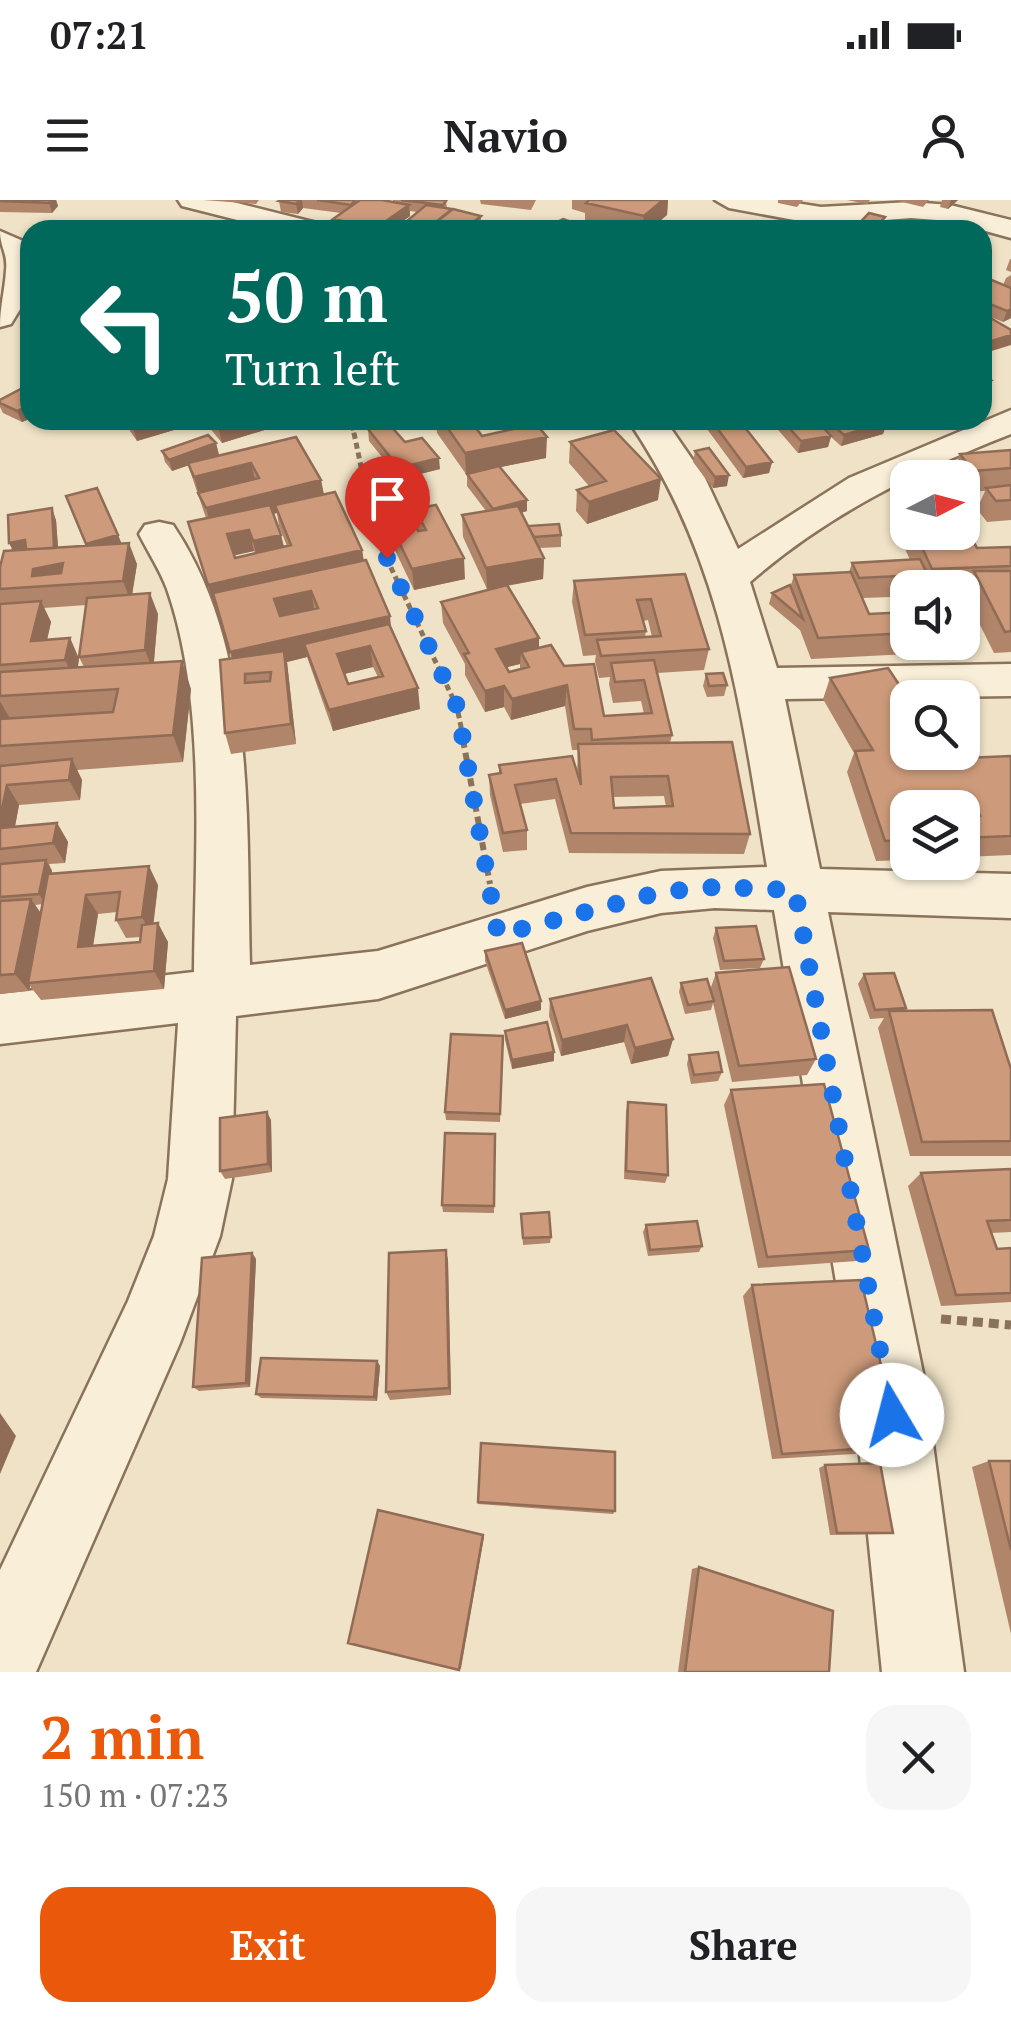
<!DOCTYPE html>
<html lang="en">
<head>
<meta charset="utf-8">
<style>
  :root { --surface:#fff; --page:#f6f6f6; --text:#202124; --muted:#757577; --accent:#ea580c }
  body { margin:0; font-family:"PT Serif",serif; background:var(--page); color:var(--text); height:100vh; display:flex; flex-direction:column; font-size:38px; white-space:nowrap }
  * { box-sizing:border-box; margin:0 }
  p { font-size:32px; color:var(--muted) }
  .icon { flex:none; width:55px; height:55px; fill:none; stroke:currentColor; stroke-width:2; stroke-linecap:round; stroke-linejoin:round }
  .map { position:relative; height:1472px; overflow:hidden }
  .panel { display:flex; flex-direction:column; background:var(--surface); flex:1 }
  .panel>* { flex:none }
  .hud { position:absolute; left:20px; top:20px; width:972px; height:210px; border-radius:30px; box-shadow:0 2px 8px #0004; background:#00695c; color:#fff; overflow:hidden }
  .needle { width:65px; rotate:84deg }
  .controls { position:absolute; left:890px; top:260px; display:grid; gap:20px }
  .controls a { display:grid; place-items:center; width:90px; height:90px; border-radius:20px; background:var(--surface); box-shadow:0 2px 8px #0004; font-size:50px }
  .pin { position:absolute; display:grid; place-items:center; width:85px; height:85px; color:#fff; margin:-102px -42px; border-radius:50% 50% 50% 0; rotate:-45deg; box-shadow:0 0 10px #0007 }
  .pin .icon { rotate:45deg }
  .me { position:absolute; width:110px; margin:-55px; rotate:352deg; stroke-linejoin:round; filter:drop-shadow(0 0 8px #0008) }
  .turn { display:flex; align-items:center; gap:35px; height:210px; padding:0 40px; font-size:45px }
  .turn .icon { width:130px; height:130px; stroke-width:2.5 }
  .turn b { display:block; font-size:70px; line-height:85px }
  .round { display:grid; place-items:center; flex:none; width:105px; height:105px; border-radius:30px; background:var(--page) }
  .summary { display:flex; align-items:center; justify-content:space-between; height:170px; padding:0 40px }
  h1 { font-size:60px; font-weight:600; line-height:75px; color:var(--accent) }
  .primary-button { display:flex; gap:20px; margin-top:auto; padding:20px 40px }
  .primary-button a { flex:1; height:115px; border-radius:30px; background:var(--accent); color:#fff; font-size:40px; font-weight:600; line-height:115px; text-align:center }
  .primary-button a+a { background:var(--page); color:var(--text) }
  .status { display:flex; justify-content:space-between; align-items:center; height:70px; padding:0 50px; background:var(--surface); direction:ltr }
  .status svg { height:28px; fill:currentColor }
  header { display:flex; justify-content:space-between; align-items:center; height:130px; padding:0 40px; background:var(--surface); font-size:45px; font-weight:600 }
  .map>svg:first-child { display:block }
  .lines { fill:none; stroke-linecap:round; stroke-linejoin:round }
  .minor-casing { stroke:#8b735b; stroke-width:5 }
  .path-far3 { stroke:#8b735b; stroke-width:4; stroke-dasharray:4 2.5; stroke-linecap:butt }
  .path-far2 { stroke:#8b735b; stroke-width:5; stroke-dasharray:6 4; stroke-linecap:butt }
  .path-far1 { stroke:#8b735b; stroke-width:6; stroke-dasharray:8 5; stroke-linecap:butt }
  .path { stroke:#8b735b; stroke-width:9; stroke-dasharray:10 6; stroke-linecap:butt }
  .minor { fill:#f9efd9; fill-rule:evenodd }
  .wall { fill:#b0856a; fill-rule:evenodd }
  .shaded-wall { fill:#906c56 }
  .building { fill:#cd9b7b; stroke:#906c56; stroke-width:2.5; fill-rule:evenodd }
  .route { stroke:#1a73e8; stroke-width:18; stroke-dasharray:0 32.4 }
</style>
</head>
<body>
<div class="status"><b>07:21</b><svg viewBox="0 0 49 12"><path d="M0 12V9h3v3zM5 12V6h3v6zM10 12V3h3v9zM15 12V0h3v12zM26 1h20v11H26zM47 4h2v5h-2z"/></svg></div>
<header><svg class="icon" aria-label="menu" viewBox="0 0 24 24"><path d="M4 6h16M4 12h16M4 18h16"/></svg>Navio<svg class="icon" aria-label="person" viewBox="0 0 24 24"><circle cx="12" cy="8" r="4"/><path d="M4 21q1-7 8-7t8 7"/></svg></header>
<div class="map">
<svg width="1011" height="1472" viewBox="0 0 1011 1472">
  <rect width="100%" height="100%" fill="#efe2c6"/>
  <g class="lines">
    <defs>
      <path id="minor" d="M178 0H225L321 24 325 30H277L182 6Z
        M715 0H777L821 7 911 2 950 5 1011 20V38L949 21 911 18 821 25 729 8Z
        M0 31 30 44V93L11 124 0 127C0 106 5 89 6 70 8 54 0 47 0 31Z
        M1011 210V234C916 271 828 314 750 382L777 468 1011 464V496L785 499 820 669 1011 674V718L828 712 924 1178 964 1472H882L852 1178 774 710 715 708 661 713 587 731 378 799 236 816 232 979 220 1036 180 1143 36 1472H0V1370L128 1101 154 1036 168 979 178 823 0 844V794L194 772C195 652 207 503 167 389 160 370 148 352 139 334L145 325 159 322 173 325C257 449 246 623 250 765L378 751 587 687 661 671 767 667C740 506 723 358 628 220H665L705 278 738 349 849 278Z"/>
    </defs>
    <use href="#minor" class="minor-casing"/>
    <path class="path-far3" d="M351 220 354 235"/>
    <path class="path-far2" d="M354 233 375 334 457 507 464 542"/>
    <path class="path-far1" d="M463 540 490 684"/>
    <path class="path" d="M941 1119 1011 1125"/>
    <use href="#minor" class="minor"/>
  </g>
  <path class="wall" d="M0 0H56L58 6 52 13 0 12Z
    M203 0H259L256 4Z
    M281 0H382L393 2V0L446 1 447 8 481 16V25L399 30 417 12 410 11V16L390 30H338L334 29 333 19 341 13 303 8 298 14 281 12 279 1Z
    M480 0H536L531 10 481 4Z
    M572 0H668L667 15 649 30H617L585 22V13L572 9Z
    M778 0H803L797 7 778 3Z
    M847 0H870L867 4Z
    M894 0H929L923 7Z
    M942 0H958L948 9 940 7Z
    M1010 59H1011V72L1006 70Z
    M1011 75V118L1003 122 986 115 982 154V76L1003 85 1006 78Z
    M30 184V219L22 222 3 213 0 207V200Z
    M104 220H270L271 228 222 243 204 221 137 241 130 231 127 221 115 227Z
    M436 220H470L482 236 546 258 500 267 527 311 521 313 528 326 561 335V347L539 348 544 358 543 379 507 386 539 438V448L564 466 604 516 644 514 641 501 613 503 609 484 610 477 599 478 595 461 596 455 583 456 572 402 574 381 685 374 709 449 704 470 657 473 672 535 670 543 750 634 744 654 569 653 555 599 520 604 527 630V650L503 652 490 595 489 575 499 573V565L577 572 578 550H572L565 506 511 520 504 507 485 512 465 475V464L443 423 441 402 506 386 487 389 463 337 462 315 486 311 467 286V274L478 272 466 274 437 233ZM648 420 652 437H645L646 431 643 421ZM520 464V470L509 472 506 467ZM664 596 666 607 614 608 613 597Z
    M709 220H884L887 222 883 234 841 246 831 237 828 247 798 253 774 225 747 230 772 262 769 273 743 278 707 229Z
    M368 229 405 242 440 269 400 279 369 241Z
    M570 242 658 300 587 324 576 311 577 290 589 286 569 263Z
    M216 243 219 255 321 280 324 295 362 350 364 361 392 430 420 509 333 531 307 457 287 462 296 544 231 554 225 533 232 458 216 405 214 406 188 322 206 318 188 265 172 271 165 262 162 251ZM277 313 279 326 287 346 284 347 281 335 273 314ZM254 351 255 353 235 358 234 355ZM373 467 378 477 348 484 344 474Z
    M1011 250V320L987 322 977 309 985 291 964 292 962 278H953L952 276 960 254Z
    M695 251 727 286 713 288 693 262Z
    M415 309 465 379 414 390 389 338 387 317 417 329Z
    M56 320 58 347 86 345 118 335 121 343 137 364 132 394 158 414 154 462 191 489 183 562 77 570 82 580 80 600 19 605 15 626 57 623 68 642 65 663 49 664 52 671V674L158 685 153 724 168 742 164 789 41 800 30 786 29 791 0 794V367L13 350 9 343ZM86 405 79 457 84 467H78L79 459 70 438 47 440 51 422 44 408ZM43 704 41 713 35 705ZM117 712 116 720 126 738 140 737V742L93 746 98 714Z
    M908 327V332H962L977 348 1011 347V452L994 453 964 393 966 388H908V442H951L947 452 811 459 800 430 769 404 772 393 791 385 794 375 849 372 852 363 910 360 902 342ZM890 397 897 412 869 414 863 398Z
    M706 474 727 485 724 496 707 497 703 486Z
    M830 478 942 559 1011 556V655L962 657V608H908V660L876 661 847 572 854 553 823 499Z
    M716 728 764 759 760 768 720 770 713 738Z
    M485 751 541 801V810L505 819 485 761Z
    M716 773 816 859 807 875 732 882 713 803 711 810 685 814 679 792 681 783 710 790Z
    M864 774 906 808 904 811 1011 869V956H910L878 828 884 818 870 819 858 784Z
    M550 799 673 839 668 856 631 864 624 842 561 856 549 816Z
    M505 831 554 861 512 869 505 840Z
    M503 836 500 922 446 920 445 912Z
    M689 855 722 872 718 881 691 884 687 864Z
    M731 890 869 1050 857 1061 758 1068 724 905Z
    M628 902 668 975 665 983 624 979 626 911Z
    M271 920 272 972 225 979 220 971Z
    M495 934 494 1013 443 1012 442 1005Z
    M1011 969V1032L991 1033 997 1049 1011 1048V1102L941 1106 908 986 921 973Z
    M521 1014 551 1037 550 1043 523 1045Z
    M646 1025 702 1046 699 1052 648 1056 643 1032Z
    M446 1050 448 1061 451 1195 390 1200 386 1192Z
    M252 1053 256 1059 250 1187 199 1191 193 1187Z
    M752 1085 900 1246 886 1252 772 1259 743 1096Z
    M377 1161 380 1166 377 1201 261 1198 256 1194Z
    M989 1261H1011V1434L972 1267Z
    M825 1265 893 1333 886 1334 830 1335 819 1268Z
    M478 1302 615 1311 613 1314 478 1304Z
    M699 1367 829 1472H678L692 1369Z"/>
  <path class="shaded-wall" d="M51 0H56L58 6 52 13 49 3Z
    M300 0H302L303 8 298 14 296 4Z
    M663 0H668L667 15 649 30H642L644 16Z
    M951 0H958L948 9Z
    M409 5 410 16 390 30H377L376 28Z
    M885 17 880 30H874Z
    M1011 109V118L1003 122 1007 111Z
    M1011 135V145L982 154V144Z
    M982 176 985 181 991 180 983 201Z
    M25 207 29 219 22 222 17 211Z
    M113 220H127V221L115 227Z
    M131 220H204V221L137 241Z
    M222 220H270L271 228 222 243 217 222Z
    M745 220H775L774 225 743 231Z
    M891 220H913L890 224Z
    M887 222 883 234 841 246 844 235Z
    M831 236 828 247 798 253 801 241Z
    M547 237 546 258 466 274 465 253Z
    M216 243 219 255 172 271 169 260Z
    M439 258 440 269 400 279 399 268Z
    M772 262 769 273 743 278 746 267Z
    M251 263 256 284 200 298 194 277Z
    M729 275 727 286 713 288 715 277Z
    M661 279 658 300 587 324 589 302Z
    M321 280 325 301 275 305 277 313 212 330 206 308Z
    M527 300V311L493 321V309Z
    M52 308 56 320 59 362 54 350Z
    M249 330 254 351 232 356 227 334Z
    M118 335 123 347 86 344Z
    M281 335 286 356 258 363 253 341Z
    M25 340 30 352 15 354 9 343Z
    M129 343 137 364 131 402 123 381Z
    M362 350 365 372 214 406 208 385Z
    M464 358 465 379 414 390 412 369Z
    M544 358 543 379 487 389 486 368Z
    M63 363 72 384 32 376 33 369Z
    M311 391 315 413 279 420 274 399Z
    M150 393 158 414 153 471 145 450Z
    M41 401 51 422 42 462 31 441Z
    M390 416 392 437 304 444 307 457 287 462 296 544 291 524 285 462 236 473 230 452Z
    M70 438 79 459 75 481 65 460Z
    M539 438V459L521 452 520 464 496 470V449Z
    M370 446 373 467 340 475 337 454Z
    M182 461 191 489 183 562 173 535Z
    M567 485 565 506 511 520 512 499Z
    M504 486V507L485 512V491Z
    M418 488 420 509 333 531 329 510Z
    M0 501 13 524 7 547 0 535Z
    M72 559 82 580 80 600 69 580Z
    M7 585 19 605 11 648 0 631V619Z
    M57 623 68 642 65 663 53 643Z
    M46 660 52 671 45 704 39 694Z
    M149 666 158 685 152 736 142 717Z
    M86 695 98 714 90 765 78 747Z
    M31 699 44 718 28 783 30 786 29 791 15 774Z
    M158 723 168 742 164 789 154 771Z
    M541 801V810L505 819V810Z
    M627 825 624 842 561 856 562 840Z
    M673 839 668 856 631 864 635 848Z
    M554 852V861L512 869V860Z
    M267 912 271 920 272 972 268 964Z
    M446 1050 448 1061 451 1195 449 1188Z
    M252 1053 256 1059 250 1187 246 1183Z
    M377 1161 380 1166 377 1201 374 1197Z
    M0 1213 16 1236 0 1274Z
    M483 1335 484 1337 461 1468 459 1470Z"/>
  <path class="building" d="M0 0H51L49 3 0 1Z
    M281 0H300L296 4 279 1Z
    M317 0H355L351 5Z
    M360 0H382L409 5 376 28 333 19Z
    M401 0H442L446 1 443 5Z
    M589 0H663L644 16 586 3Z
    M426 5 452 9 426 30H399L401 26Z
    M453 9 481 16 471 24 520 30H426Z
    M869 13 885 17 874 30 854 29Z
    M563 19 592 30H542Z
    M982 76 1011 88V109L1007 111 982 101Z
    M982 113 1011 130V135L982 144Z
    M982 172 991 180 982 181Z
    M30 184V210L25 207 17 211 0 203V200Z
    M442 220H470L482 236 536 224 547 237 465 253Z
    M711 220H739L772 262 746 267Z
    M782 220H816L831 236 801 241Z
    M827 220H884L887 222 844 235Z
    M389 224 405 242 422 238 439 258 399 268 368 229Z
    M614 230 661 279 589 302 577 290 606 281 570 242Z
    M208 235 216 243 169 260 162 251Z
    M296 237 321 280 206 308 198 293 259 278 251 263 194 277 188 263Z
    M709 248 729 275 715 277 695 251Z
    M1011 250V268L973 271 960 254Z
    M499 266 527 300 493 309 467 274Z
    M1011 285V300L996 301 986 288Z
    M97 288 118 335 86 344 66 296Z
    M335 292 362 350 208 385 188 322 270 305 281 335 253 341 249 330 227 334 235 358 291 345 275 305Z
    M436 305 464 358 412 369 387 317 408 313 418 331 426 330 415 309Z
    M518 306 544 358 486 368 462 315Z
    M52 308 54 348 11 350 26 348 25 340 9 343 8 315Z
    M962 320 977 348 1011 347V366L932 369 915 332H962Z
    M559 324 561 335 534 337 528 326Z
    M129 343 123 381 0 389V367L4 351ZM63 363 61 373 32 376 33 369Z
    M920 359 934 388H908V396L898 376 859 378 852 363Z
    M366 360 390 416 230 452 213 393ZM311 391 318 408 280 416 274 399Z
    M974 371H1011V431L1005 432Z
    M851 372 869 414 908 412V433L818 438 794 375Z
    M685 374 709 449 601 456 597 440 661 436 651 399 637 400 646 431 585 435 574 381Z
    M507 385 539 438 496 449 509 472 529 467 521 452 551 445 564 466 594 464 604 516 652 513 644 480 615 482 611 463 654 460 672 535 592 540 591 529H574L567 485 512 499 504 486 485 491 464 454 469 453 441 402Z
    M790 385 803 419 772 393Z
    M150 393 145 450 79 457 87 398Z
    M41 401 31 441 70 438 65 460 0 465V404Z
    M389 424 418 488 329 510 304 444ZM370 446 383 476 348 484 337 454Z
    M284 451 291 524 225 533 220 460ZM271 472 270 481 245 483V474Z
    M182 461 173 535 0 546V519L113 512 118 489 0 496V472Z
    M888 468 908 498V552H939L942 559 1011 556V636L962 638V618L980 616 971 594 951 595 956 608H908V640L885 641 855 551 873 550 830 478Z
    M723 473 727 485 709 486 706 474Z
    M732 542 750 634 571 633 556 579 515 585 527 630 503 633 489 575 501 573 499 565 572 556 581 585 578 544ZM668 576 673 606 614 608 611 577Z
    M72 559 69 580 7 585 0 619V566Z
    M57 623 53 643 0 649V628Z
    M46 660 39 694 0 697V664Z
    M149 666 142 717 116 720 120 692 86 695 78 747 140 742 142 725 158 723 154 771 28 783 48 674Z
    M31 699 15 774 0 775V701Z
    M756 726 764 759 724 761 716 728Z
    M522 743 541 801 505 810 485 751Z
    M789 767 816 859 739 866 716 773Z
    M894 773 906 808 875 810 864 774Z
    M651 778 673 839 635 848 627 825 562 840 550 799Z
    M707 779 714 801 688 805 681 783Z
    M992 810 1011 869V941L922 942 889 811Z
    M547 822 554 852 512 860 505 831Z
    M451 834 503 836 500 914 445 912Z
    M718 852 722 872 694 875 689 855Z
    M824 884 869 1050 767 1057 731 890Z
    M628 902 666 905 668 975 626 971Z
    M267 912 268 964 220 971V918Z
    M445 933 495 934 494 1006 442 1005Z
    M1011 969V1020L987 1021 997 1049 1011 1048V1093L956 1095 921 973Z
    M549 1012 551 1037 523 1038 521 1014Z
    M697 1021 702 1046 650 1050 646 1025Z
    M446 1050 449 1188 386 1192 389 1053Z
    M252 1053 246 1183 193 1187 202 1058Z
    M861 1080 900 1246 782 1254 752 1085Z
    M261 1158 377 1161 374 1197 256 1194Z
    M481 1243 615 1252V1311L478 1302Z
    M989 1261H1011V1350Z
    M880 1263 893 1333H837L825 1265Z
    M378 1310 483 1335 459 1470 348 1443Z
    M699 1367 833 1411 829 1472H685Z"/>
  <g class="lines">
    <path class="route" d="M387 358 457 506 498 735 661 692 715 687 795 690 892 1215"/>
  </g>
</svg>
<div class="controls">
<a><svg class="needle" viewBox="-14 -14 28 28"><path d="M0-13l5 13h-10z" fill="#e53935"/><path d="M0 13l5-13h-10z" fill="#757577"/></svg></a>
<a><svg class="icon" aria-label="sound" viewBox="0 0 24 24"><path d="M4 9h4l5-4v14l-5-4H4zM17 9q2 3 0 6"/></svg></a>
<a><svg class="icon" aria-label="search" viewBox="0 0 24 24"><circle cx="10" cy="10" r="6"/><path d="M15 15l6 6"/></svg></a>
<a><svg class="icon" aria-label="layers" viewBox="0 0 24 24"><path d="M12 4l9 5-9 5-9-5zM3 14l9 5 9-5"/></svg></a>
</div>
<div class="pin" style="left:387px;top:358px;background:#d93025"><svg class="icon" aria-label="arrive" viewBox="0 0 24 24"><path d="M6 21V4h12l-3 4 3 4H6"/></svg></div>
<svg class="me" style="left:892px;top:1215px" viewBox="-20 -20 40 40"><circle r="19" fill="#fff"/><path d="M0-13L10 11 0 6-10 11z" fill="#1a73e8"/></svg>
<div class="hud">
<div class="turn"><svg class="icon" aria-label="left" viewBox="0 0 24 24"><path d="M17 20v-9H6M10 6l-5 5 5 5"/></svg><div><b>50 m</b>Turn left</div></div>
</div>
</div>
<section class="panel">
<div class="summary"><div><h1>2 min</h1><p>150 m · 07:23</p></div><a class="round"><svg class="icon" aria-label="close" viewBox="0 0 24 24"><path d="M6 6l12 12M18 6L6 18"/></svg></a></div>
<div class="primary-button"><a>Exit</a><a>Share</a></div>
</section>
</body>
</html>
